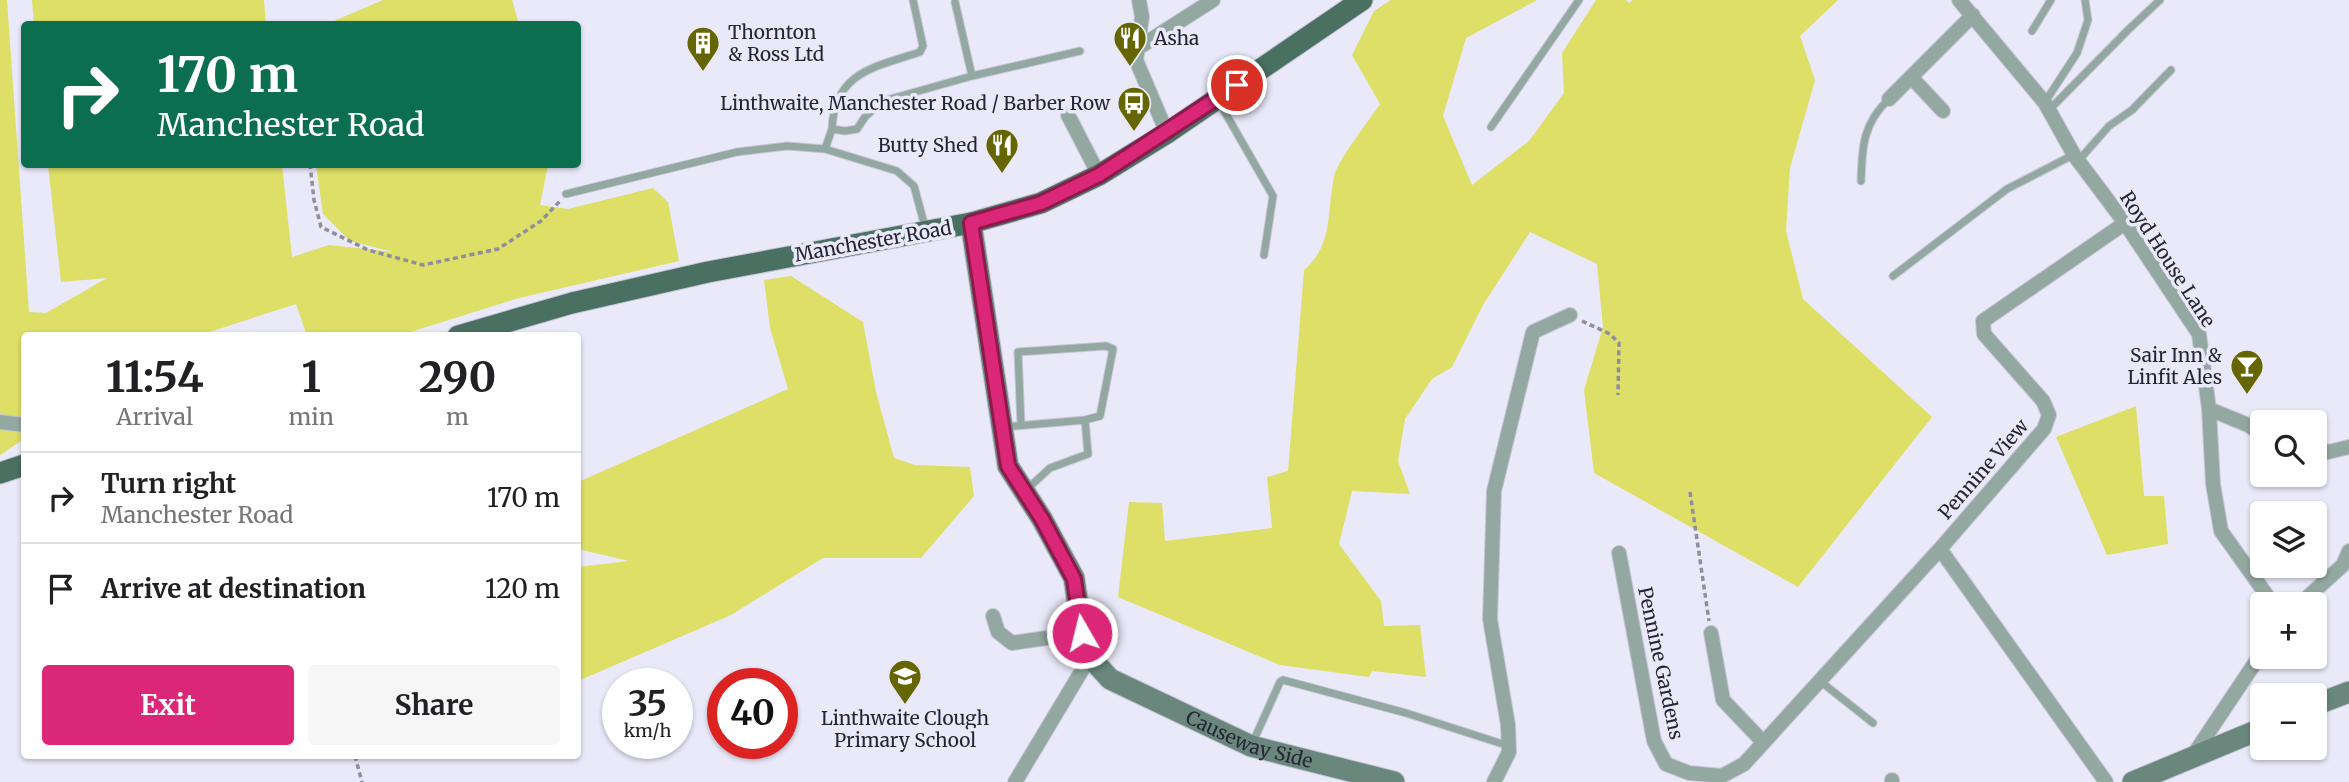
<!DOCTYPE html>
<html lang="en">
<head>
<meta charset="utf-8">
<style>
  :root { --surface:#fff; --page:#f6f6f6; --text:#202124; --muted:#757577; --line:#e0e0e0; --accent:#db2777 }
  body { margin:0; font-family:Merriweather,serif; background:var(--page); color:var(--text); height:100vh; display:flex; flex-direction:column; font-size:26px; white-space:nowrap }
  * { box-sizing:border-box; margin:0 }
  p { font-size:23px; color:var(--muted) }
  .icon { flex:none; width:38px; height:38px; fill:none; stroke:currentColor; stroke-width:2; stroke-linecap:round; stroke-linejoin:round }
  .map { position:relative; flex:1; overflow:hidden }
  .side { position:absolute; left:21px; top:332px; width:560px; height:427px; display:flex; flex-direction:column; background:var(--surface); border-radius:7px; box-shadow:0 2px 5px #0004 }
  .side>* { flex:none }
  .top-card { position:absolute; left:21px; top:21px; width:560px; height:147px; border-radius:7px; box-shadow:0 2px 5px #0004; background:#0b6e4f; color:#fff; overflow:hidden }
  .controls { position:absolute; left:2250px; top:410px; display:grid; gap:14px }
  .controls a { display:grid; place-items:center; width:77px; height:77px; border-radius:7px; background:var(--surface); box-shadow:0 2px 5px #0004; font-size:35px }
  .speed { position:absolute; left:602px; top:668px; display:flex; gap:14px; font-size:35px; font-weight:700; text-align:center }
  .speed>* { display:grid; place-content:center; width:91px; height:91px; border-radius:50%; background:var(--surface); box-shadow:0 2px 5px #0004; line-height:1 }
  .speed small { font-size:18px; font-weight:400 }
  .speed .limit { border:10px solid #d22; background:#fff; color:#111 }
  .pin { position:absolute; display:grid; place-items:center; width:60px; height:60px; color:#fff; margin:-30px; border:4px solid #fff; border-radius:50%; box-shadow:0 2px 7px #0007 }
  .me { position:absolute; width:77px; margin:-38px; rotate:352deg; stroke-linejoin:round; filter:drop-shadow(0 0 5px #0008) }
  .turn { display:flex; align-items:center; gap:24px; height:147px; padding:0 21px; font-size:32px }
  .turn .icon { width:91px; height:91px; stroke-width:2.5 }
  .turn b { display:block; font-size:49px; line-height:60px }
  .eta { display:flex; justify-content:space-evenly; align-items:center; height:119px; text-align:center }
  .eta b { font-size:42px; font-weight:700; line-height:49px }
  .action { display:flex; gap:14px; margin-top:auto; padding:14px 21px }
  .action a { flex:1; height:80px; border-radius:7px; background:var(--accent); color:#fff; font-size:28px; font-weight:700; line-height:80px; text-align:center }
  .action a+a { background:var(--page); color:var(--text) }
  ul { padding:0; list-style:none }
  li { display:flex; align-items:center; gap:21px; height:91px; padding:0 21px; border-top:2px solid var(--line) }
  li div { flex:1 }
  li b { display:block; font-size:26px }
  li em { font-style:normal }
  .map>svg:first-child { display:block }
  .green { fill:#dddf66 }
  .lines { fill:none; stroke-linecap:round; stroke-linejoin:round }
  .lane-casing { stroke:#c7c6d7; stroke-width:9 }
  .street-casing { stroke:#c7c6d7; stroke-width:16 }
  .secondary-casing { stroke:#c7c6d7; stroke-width:23 }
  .primary-casing { stroke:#c7c6d7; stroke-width:23 }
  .path { stroke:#8f8e9e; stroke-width:3.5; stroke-dasharray:5 3.5; stroke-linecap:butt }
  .lane { stroke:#93a8a0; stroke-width:7 }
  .street { stroke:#93a8a0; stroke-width:14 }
  .secondary { stroke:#69877c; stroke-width:21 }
  .primary { stroke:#4a7062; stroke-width:21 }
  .route-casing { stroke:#8e194d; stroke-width:18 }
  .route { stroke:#db2777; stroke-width:12 }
  .labels { text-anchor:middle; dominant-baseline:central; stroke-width:7; stroke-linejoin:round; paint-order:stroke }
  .poi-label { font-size:19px; fill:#272535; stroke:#eae9fa; text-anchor:end }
  .street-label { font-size:19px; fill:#272535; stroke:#eae9fa }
</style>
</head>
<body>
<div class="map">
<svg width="2349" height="782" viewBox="0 0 2349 782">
  <rect width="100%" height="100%" fill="#eae9fa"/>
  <path class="green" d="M0 0H7L29 312 46 313 107 278 61 282 48 165H282L292 257 329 245 394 252 350 241 323 214 316 165H548L540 205 568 209 653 188 668 202 679 261 519 298 398 336H307L296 304 197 336H24V439L0 455Z
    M32 0H264L266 24H34Z
    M383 0H512L519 24H327Z
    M1391 0H1537L1466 38 1443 116 1472 185 1529 141 1564 93 1562 53 1596 0H1626L1629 3 1633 0H1838L1800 36 1815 80 1790 168 1786 231 1803 299 1932 417 1798 587 1594 473 1584 390 1603 327 1597 264 1530 232 1483 305 1452 367 1432 379 1405 419 1398 461 1410 494 1352 491 1339 544 1381 601 1384 626 1420 625 1426 677 1372 671 1369 677 1280 665 1118 597 1129 502 1162 503 1165 541 1272 528 1267 477 1288 471 1304 270C1335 244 1326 208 1335 173 1339 159 1370 119 1380 104L1352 55 1374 11Z
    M791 276 863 322 876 392 894 458 915 465 970 467 974 496 921 558H823L731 615 578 681V567L629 561 578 549V482L788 389 770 328 764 280Z
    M2136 406 2144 496H2164L2168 544 2107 555 2056 437Z"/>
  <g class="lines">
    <defs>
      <path id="lane" d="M2032 31 2051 0
        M972 76 1080 51
        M1219 102 1273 196 1264 255
        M2045 102 2077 53 2088 20 2085 0
        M2049 110 2129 29 2160 0
        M1491 127 1579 0
        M832 129C834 72 875 67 920 52L923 46 913 0
        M825 149 832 129 845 131 857 129 865 117 883 101 972 76 955 2
        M2079 160 2109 126 2132 110 2171 70
        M1861 181C1862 147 1863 123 1889 99
        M566 194 737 152 787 146 825 149 897 171 914 186 925 227
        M1893 276 2007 189 2073 155
        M1003 427 1085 420 1100 416 1113 349 1106 346 1018 352 1021 425
        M1026 490 1050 468 1088 454 1085 420
        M1820 681 1873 723
        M1253 742 1280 682 1283 680 1406 713 1509 746"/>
      <path id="street" d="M1139 0 1142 17 1136 60 1167 133
        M1959 0 2045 103 2074 155 2125 223 2199 334 2209 409 2213 484 2221 531 2273 604
        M1138 48 1213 0
        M1912 78 1943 111
        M1889 99 1973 15
        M1068 115 1099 175
        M2209 409 2248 425 2263 435
        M0 422 24 425
        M2315 450 2328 452 2349 447
        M1940 549 2106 782
        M1619 553 1654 741 1666 764 1689 773 1722 776 1744 764 1940 549 2044 429 2049 415 2043 401 1984 334 1983 321 2125 223
        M2300 604 2343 565 2349 551
        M993 616 998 632 1012 643 1082 633
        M1711 633 1723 700 1763 742
        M2192 757 2263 651
        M1015 782 1090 657
        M1494 782 1509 752 1508 725 1490 619 1494 491 1533 332 1570 315
        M1892 782V780"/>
      <g id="secondary">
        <path id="s1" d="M971 223 1008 466 1042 519 1074 578 1082 633 1090 657 1110 679 1251 746 1394 782"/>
        <path d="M2315 705 2349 692"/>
        <path d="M2133 782 2263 728"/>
      </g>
      <path id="primary" d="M458 336 572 303 708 272 971 223 1041 203 1099 175 1167 133 1362 0
        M0 473 24 465"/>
    </defs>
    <use href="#lane" class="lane-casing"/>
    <use href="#street" class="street-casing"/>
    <use href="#secondary" class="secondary-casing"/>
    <use href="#primary" class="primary-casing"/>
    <path class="path" d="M310 164 314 200 321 227 368 250 423 265 498 249 541 221 560 201
      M1582 321 1610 334 1619 343 1618 395
      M1690 492 1709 621
      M355 756 362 782"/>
    <use href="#lane" class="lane"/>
    <use href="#street" class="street"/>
    <use href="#secondary" class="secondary"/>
    <use href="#primary" class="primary"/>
  </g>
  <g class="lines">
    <defs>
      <path id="route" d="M1082 633 1074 579 1042 519 1008 466 971 223 1041 203 1099 175 1237 85"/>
    </defs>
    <use href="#route" class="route-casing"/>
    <use href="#route" class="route"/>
  </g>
  <defs>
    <symbol id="restaurant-pin" viewBox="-11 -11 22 30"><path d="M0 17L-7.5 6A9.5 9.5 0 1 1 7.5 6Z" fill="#660" stroke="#eae9fa"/><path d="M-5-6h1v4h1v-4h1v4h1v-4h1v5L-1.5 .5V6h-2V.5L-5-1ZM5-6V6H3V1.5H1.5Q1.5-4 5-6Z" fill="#fff"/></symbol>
    <symbol id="building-pin" viewBox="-11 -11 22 30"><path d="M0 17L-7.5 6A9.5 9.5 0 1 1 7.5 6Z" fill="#660" stroke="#eae9fa"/><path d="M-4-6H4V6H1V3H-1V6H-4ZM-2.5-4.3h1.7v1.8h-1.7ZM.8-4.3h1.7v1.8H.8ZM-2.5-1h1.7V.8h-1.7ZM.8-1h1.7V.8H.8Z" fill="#fff"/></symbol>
    <symbol id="bus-pin" viewBox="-11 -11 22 30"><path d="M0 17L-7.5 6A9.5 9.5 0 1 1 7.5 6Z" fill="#660" stroke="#eae9fa"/><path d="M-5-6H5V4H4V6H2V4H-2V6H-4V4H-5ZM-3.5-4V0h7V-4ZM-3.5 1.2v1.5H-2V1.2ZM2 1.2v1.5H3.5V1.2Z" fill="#fff"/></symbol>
    <symbol id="bar-pin" viewBox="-11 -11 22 30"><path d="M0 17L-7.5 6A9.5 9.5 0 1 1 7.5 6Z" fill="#660" stroke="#eae9fa"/><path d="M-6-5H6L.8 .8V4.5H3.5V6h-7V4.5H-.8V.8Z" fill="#fff"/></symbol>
    <symbol id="school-pin" viewBox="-11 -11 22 30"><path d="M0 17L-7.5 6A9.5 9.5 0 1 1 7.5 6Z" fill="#660" stroke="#eae9fa"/><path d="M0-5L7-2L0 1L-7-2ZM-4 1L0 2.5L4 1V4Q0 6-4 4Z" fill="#fff"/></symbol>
  </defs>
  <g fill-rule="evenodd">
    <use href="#restaurant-pin" x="1111" y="19" width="38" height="52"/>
    <use href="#building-pin" x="684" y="24" width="38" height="52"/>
    <use href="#bus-pin" x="1115" y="84" width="38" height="52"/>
    <use href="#restaurant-pin" x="983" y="126" width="38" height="52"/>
    <use href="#bar-pin" x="2228" y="347" width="38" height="52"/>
    <use href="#school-pin" x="886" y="657" width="38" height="52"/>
  </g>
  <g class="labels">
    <g class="poi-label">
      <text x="728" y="32" text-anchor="start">Thornton<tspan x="728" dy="22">&amp; Ross Ltd</tspan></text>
      <text x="1154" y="38" text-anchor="start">Asha</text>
      <text x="1110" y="103">Linthwaite, Manchester Road / Barber Row</text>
      <text x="978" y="145">Butty Shed</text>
      <text x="2222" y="355">Sair Inn &amp;<tspan x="2222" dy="22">Linfit Ales</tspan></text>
      <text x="905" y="718" text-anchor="middle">Linthwaite Clough<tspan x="905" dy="22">Primary School</tspan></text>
    </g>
    <g class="street-label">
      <text transform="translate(873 241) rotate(-10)">Manchester Road</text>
      <text transform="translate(2168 259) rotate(57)">Royd House Lane</text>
      <text transform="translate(1983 469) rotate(-49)">Pennine View</text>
      <text transform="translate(1661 663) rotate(78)">Pennine Gardens</text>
      <text stroke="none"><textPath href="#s1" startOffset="639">Causeway Side</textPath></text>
    </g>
  </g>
</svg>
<div class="controls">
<a><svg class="icon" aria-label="search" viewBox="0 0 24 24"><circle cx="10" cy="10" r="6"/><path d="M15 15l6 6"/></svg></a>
<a><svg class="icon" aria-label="layers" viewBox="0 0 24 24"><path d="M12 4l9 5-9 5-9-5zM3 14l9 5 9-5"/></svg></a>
<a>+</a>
<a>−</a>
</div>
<div class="speed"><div>35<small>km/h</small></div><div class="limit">40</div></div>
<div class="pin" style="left:1237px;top:85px;background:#d93025"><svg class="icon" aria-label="arrive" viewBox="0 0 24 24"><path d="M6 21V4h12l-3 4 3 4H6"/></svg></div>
<svg class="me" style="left:1082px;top:633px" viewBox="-20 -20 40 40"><circle r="17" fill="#db2777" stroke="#fff" stroke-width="3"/><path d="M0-11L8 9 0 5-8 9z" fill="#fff"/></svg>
<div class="top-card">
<div class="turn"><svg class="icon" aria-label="right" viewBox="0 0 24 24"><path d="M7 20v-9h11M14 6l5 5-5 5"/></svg><div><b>170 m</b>Manchester Road</div></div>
</div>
<section class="side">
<div class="eta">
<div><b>11:54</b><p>Arrival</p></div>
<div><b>1</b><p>min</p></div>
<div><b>290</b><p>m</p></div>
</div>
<ul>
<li><svg class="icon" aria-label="right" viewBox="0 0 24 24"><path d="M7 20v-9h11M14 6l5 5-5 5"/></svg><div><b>Turn right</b><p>Manchester Road</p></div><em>170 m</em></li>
<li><svg class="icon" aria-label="arrive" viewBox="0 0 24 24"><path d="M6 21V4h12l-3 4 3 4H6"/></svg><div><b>Arrive at destination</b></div><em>120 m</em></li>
</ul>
<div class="action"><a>Exit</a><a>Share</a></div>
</section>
</div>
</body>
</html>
